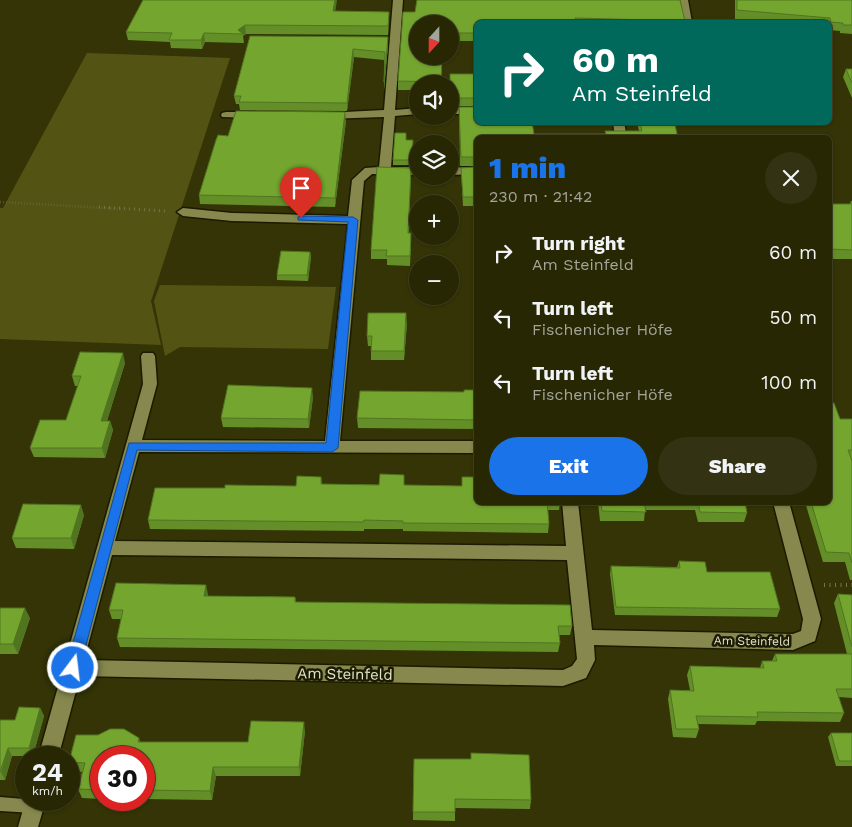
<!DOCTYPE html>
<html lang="en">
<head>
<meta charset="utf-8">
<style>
  :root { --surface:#272704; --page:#333313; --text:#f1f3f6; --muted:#a4a59a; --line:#434426; --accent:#1a73e8 }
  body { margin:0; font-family:"Work Sans",sans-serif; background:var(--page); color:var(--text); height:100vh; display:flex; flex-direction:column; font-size:19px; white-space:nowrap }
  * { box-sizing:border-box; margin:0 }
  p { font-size:16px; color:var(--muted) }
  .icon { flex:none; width:28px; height:28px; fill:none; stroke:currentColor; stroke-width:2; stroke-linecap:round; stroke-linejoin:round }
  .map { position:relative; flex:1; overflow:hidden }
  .drawer { position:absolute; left:474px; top:135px; width:358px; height:370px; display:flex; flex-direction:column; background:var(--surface); border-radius:8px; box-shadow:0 1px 4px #0004,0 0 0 1px var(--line) }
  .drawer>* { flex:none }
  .top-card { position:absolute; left:474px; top:20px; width:358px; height:105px; border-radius:8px; box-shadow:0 1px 4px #0004,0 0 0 1px var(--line); background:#00695c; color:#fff; overflow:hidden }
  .needle { width:32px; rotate:201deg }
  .controls { position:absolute; left:409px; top:15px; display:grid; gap:10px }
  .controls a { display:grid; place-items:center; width:50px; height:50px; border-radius:50%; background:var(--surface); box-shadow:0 1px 4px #0004,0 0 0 1px var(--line); font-size:25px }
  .speed { position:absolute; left:15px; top:746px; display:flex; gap:10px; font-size:25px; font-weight:700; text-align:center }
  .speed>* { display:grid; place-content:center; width:65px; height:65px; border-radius:50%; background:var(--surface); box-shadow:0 1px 4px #0004,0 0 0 1px var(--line); line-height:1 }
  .speed small { font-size:12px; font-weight:400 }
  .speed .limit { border:8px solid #d22; background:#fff; color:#111 }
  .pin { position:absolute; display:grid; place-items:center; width:42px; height:42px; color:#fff; margin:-51px -21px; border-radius:50% 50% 50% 0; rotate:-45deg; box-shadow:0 0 5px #0007 }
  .pin .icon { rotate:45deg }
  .me { position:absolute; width:55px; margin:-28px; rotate:15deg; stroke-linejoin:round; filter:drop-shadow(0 0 4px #0008) }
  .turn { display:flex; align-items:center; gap:18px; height:105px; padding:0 15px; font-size:22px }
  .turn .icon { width:65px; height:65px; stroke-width:2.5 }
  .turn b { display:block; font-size:35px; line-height:42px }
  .round { display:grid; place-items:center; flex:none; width:52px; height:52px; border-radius:26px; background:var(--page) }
  .headline { display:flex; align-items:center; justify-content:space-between; height:85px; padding:0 15px }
  h1 { font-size:30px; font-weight:800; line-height:38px; color:var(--accent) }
  .button { display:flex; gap:10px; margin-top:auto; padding:10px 15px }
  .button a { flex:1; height:58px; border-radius:30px; background:var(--accent); color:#fff; font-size:20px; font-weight:800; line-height:58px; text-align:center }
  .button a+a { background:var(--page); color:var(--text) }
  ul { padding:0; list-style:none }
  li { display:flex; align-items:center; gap:15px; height:65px; padding:0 15px }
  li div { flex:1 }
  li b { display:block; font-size:19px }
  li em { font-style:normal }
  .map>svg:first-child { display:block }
  .green { fill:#535413 }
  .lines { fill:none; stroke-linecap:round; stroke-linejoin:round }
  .lane-casing { stroke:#1b1b00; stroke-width:3 }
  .street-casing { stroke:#1b1b00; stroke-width:3 }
  .path-far2 { stroke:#74754d; stroke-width:2.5; stroke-dasharray:0.5 2.5; stroke-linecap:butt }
  .path-far1 { stroke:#74754d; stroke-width:3; stroke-dasharray:1 4; stroke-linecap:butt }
  .path { stroke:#74754d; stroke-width:4; stroke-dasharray:1 4.5; stroke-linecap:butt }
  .lane { fill:#86884e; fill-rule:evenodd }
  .street { fill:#86884e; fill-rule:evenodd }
  .wall { fill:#648f28 }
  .shaded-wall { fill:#517421 }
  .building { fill:#74a62f; stroke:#517421 }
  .route { fill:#1a73e8; stroke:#114b97 }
  .labels { text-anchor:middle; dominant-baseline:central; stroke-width:5; stroke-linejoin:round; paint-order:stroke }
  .street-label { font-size:12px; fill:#e3e5c7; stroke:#1b1b04 }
  .near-street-label { font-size:15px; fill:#e3e5c7; stroke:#1b1b04 }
</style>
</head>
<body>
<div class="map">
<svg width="852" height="827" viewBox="0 0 852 827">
  <rect width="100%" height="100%" fill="#343406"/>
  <path class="green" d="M87 53 230 58 151 301 161 345 0 339V208H3Z
    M160 285 336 287 328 349 180 347 165 356 154 301Z"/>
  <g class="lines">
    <defs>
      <path id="lane" d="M680 0H688L692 22H685Z
        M0 797 37 800 42 806 39 811 34 813 0 811Z"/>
      <path id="street" d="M393 0H403L395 110 418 108V114L395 116 391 167H418V175L372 174 364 181 340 441H476V453L139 452 115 541 566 546 562 502H578L592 630 793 634 801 631 803 619 773 502H789L821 619 815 641 793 650 594 645 595 660 586 678 563 686 80 676 58 758H38L143 384 141 356 143 353H153L155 356 157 384 142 440 325 441 348 224 232 221 183 216 177 212 183 208 232 213 348 216 352 180 365 168 379 167 384 117 325 119 319 116 325 113 384 110ZM112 555 567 560 577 659 572 666 563 670 84 660Z
        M450 108H476V114H450Z
        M226 112H255L260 115 255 118 222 117 221 115 222 113Z
        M613 122H624L627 138H615Z
        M450 167 476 168V174L450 175Z
        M26 799 46 800 38 827H18Z"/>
    </defs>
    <use href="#lane" class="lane-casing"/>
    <use href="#street" class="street-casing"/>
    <path class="path-far2" d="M0 202 122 209"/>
    <path class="path-far1" d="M99 207 165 211"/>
    <path class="path" d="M824 585H852"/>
    <use href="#lane" class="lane"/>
    <use href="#street" class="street"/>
  </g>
  <path class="wall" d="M735 0H852V34L840 33V31L829 30V22H784L735 19Z
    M335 11 389 12 388 35 246 34 243 36 244 43 205 42 202 49 171 48 170 42 128 40 126 32Z
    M415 12 685 21V22H476V41H450V24H418L442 56 441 84H418V90H398V81Z
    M250 36 388 45 384 90V60L354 57 347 111 240 110 239 104H236L234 96Z
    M846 69H852V98L843 77Z
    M476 74V106H459L458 102H450V84Z
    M459 107 534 134H605V131H639L637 122H671L678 138H476V166H460Z
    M346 121 335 207 200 204 199 195Z
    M406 140H413L412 165H393V160Z
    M476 167V206H463L461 168Z
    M411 168 409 233 411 242 410 266 387 265V259H371V250Z
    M851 201H852V259H829V204H850Z
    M310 252 311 257 308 281 277 280V275Z
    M407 323 404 360H371V346H368L367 336Z
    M125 363 107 421H110L113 430 105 458 34 457 30 448 66 420 78 386H75L72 376Z
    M476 390V429L358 428 357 418Z
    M313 397 309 428 223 427 221 418Z
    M840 419H852V580H850L845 562H823L805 502H829Z
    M321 477 322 484 462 486V477L476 502H560L559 510H548L549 524 548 533 403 531V529H364V531L150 529 148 520 225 488 296 486Z
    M598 502H745L747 513 744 522H698L695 510H645L644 521H600Z
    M84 515 74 549 16 548 12 538Z
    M679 561 707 572 780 609 777 617 615 615 610 574 611 566 677 567Z
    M208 594V596L295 597 296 602 572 626 570 635H559L560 643 558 652 120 647 117 638 121 619H112L109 610Z
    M838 594 852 595V698L839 697 844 713 840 722 757 721 755 725 698 724 699 729 696 738 673 737 668 699 670 690H690L687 675 690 666 760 668 762 661H772L775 654H847L834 603Z
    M0 608 30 618 18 654H0Z
    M40 708 44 716 33 756H12L5 780H0V720H15Z
    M305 731 300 776H216L212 800 144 799V758H101V799L82 798 78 789 82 772H73L69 762 139 738 140 742H248Z
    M831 733H852V766H836L828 737Z
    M414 759 531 800 530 809 455 808V821L413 820Z"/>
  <path class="shaded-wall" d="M335 0H337L334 20 333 11Z
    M389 12V20L388 35V26Z
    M245 25 246 34 243 36V34L238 30Z
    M204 33 205 42 202 49 201 40Z
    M388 37V45L384 90V82Z
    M353 49 354 57 347 111V103Z
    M345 112 346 121 335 207V198Z
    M310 252 311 257 308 281 307 275Z
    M406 313 407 323 404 360V351Z
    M123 353 125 363 104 430 101 421Z
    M312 388 313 397 309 428 308 419Z
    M110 421 113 430 105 458 102 448Z
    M81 505 84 515 74 549 71 538Z
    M206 585 208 594 206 606 204 596Z
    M25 608 30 618 18 654 13 644Z
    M40 708 44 716 33 756 29 748Z
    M304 722 305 731 300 776 299 767Z
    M8 748 12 756 5 780 1 772Z
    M213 767 216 776 212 800 210 791Z"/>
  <path class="building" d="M143 0H335L333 11 389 12 388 26 245 25 238 30 243 34 204 33 201 40H169L172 33 126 32Z
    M417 0H680L685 21 575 18 576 22H476V33H450V24H418V56H442L441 82 398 81 403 12H415Z
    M737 0H852V25H843V23L831 22 830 18 737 10Z
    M250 36 388 37 384 82 385 52 353 49 347 103 239 102 241 96H234Z
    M846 69H852V83Z
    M450 74H476V98H459V94H450Z
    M459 107H476V122H532L534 134H606L605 131H642L640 122H671L672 125H675L678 138H476V157H461Z
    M236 111 345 112 335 198 199 195 216 140 218 135 228 136Z
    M395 133H406V140H413L412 160H393Z
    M377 167 411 168 408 233H411L410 256H386L387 250H371Z
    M476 167V197H463L461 168Z
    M829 204H852V250L829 249Z
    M281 251 310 252 307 275H277Z
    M368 313H406L404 351H371L372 336H367Z
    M80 352 123 353 101 421H110L102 448H30L40 420H66L81 376H72Z
    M228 385 312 388 308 419 221 418Z
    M464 390H476V420L357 418 360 391 464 392Z
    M829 403H834L840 419H852V450H848L852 461V563L849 553 826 552 811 502H829Z
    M380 474 404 475V485L462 486V477H476V502H547L549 524 403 523V521L364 520 363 522 148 520 155 488H225V485L296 486 297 476 321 477V484L379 485Z
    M601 502H644L646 512 602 511Z
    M698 502H745L747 513 700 512Z
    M23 504 81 505 71 538H12Z
    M679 561 705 562 707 572H770L780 609 616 607 611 566 680 568Z
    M116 583 206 585 204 596 295 597V602L570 605 572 626H558L560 643 117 638 123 610H109Z
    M838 594 852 595V647Z
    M0 608H25L13 644H0Z
    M775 654H852V689H836L844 713 757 712 758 717 696 716 699 729H676L670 690 694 691 690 666 764 668 762 661H777Z
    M19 707 40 708 29 748H8L0 772V720H15Z
    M251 721 304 722 299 767H213L210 791 144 790V758H101V790L78 789 85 763 69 762 76 735H98L110 729H124L139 738 138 742H248Z
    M831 733H852V761H839Z
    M471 753 529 755 531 800 455 799V812H413L414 759H471Z"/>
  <path class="route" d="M301 216 353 217 358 220 338 448 332 452 137 450 80 668 78 672 73 674 68 672 66 668 129 443H326L348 222 298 220V217Z"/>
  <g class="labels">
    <g class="street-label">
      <text transform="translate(752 641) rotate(1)">Am Steinfeld</text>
    </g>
    <g class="near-street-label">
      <text transform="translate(345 674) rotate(1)">Am Steinfeld</text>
    </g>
  </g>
</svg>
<div class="controls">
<a><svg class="needle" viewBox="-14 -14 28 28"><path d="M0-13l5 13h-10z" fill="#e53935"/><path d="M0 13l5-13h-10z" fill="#a4a59a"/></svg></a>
<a><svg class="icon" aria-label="sound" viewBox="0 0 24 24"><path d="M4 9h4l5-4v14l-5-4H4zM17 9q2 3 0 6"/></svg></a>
<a><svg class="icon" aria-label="layers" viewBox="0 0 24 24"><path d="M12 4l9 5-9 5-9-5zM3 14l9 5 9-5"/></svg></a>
<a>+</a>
<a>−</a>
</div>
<div class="speed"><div>24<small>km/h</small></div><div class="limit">30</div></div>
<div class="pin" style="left:301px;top:218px;background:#d93025"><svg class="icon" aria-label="arrive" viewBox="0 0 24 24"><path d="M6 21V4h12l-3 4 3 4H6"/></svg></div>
<svg class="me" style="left:73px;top:668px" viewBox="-20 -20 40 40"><circle r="17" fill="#1a73e8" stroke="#fff" stroke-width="3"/><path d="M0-11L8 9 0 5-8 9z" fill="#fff"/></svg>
<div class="top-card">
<div class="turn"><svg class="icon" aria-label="right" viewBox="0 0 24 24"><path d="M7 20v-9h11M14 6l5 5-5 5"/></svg><div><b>60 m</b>Am Steinfeld</div></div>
</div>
<section class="drawer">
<div class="headline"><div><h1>1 min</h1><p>230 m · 21:42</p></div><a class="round"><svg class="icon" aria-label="close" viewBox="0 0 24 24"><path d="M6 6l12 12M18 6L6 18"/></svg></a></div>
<ul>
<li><svg class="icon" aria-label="right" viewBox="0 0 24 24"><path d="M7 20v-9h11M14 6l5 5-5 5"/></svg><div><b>Turn right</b><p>Am Steinfeld</p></div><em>60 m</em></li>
<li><svg class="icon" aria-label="left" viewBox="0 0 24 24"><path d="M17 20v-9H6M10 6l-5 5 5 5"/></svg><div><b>Turn left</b><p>Fischenicher Höfe</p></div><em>50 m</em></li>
<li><svg class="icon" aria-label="left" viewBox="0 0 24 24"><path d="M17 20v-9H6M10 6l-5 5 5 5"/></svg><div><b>Turn left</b><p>Fischenicher Höfe</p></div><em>100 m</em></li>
</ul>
<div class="button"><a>Exit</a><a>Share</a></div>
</section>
</div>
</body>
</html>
